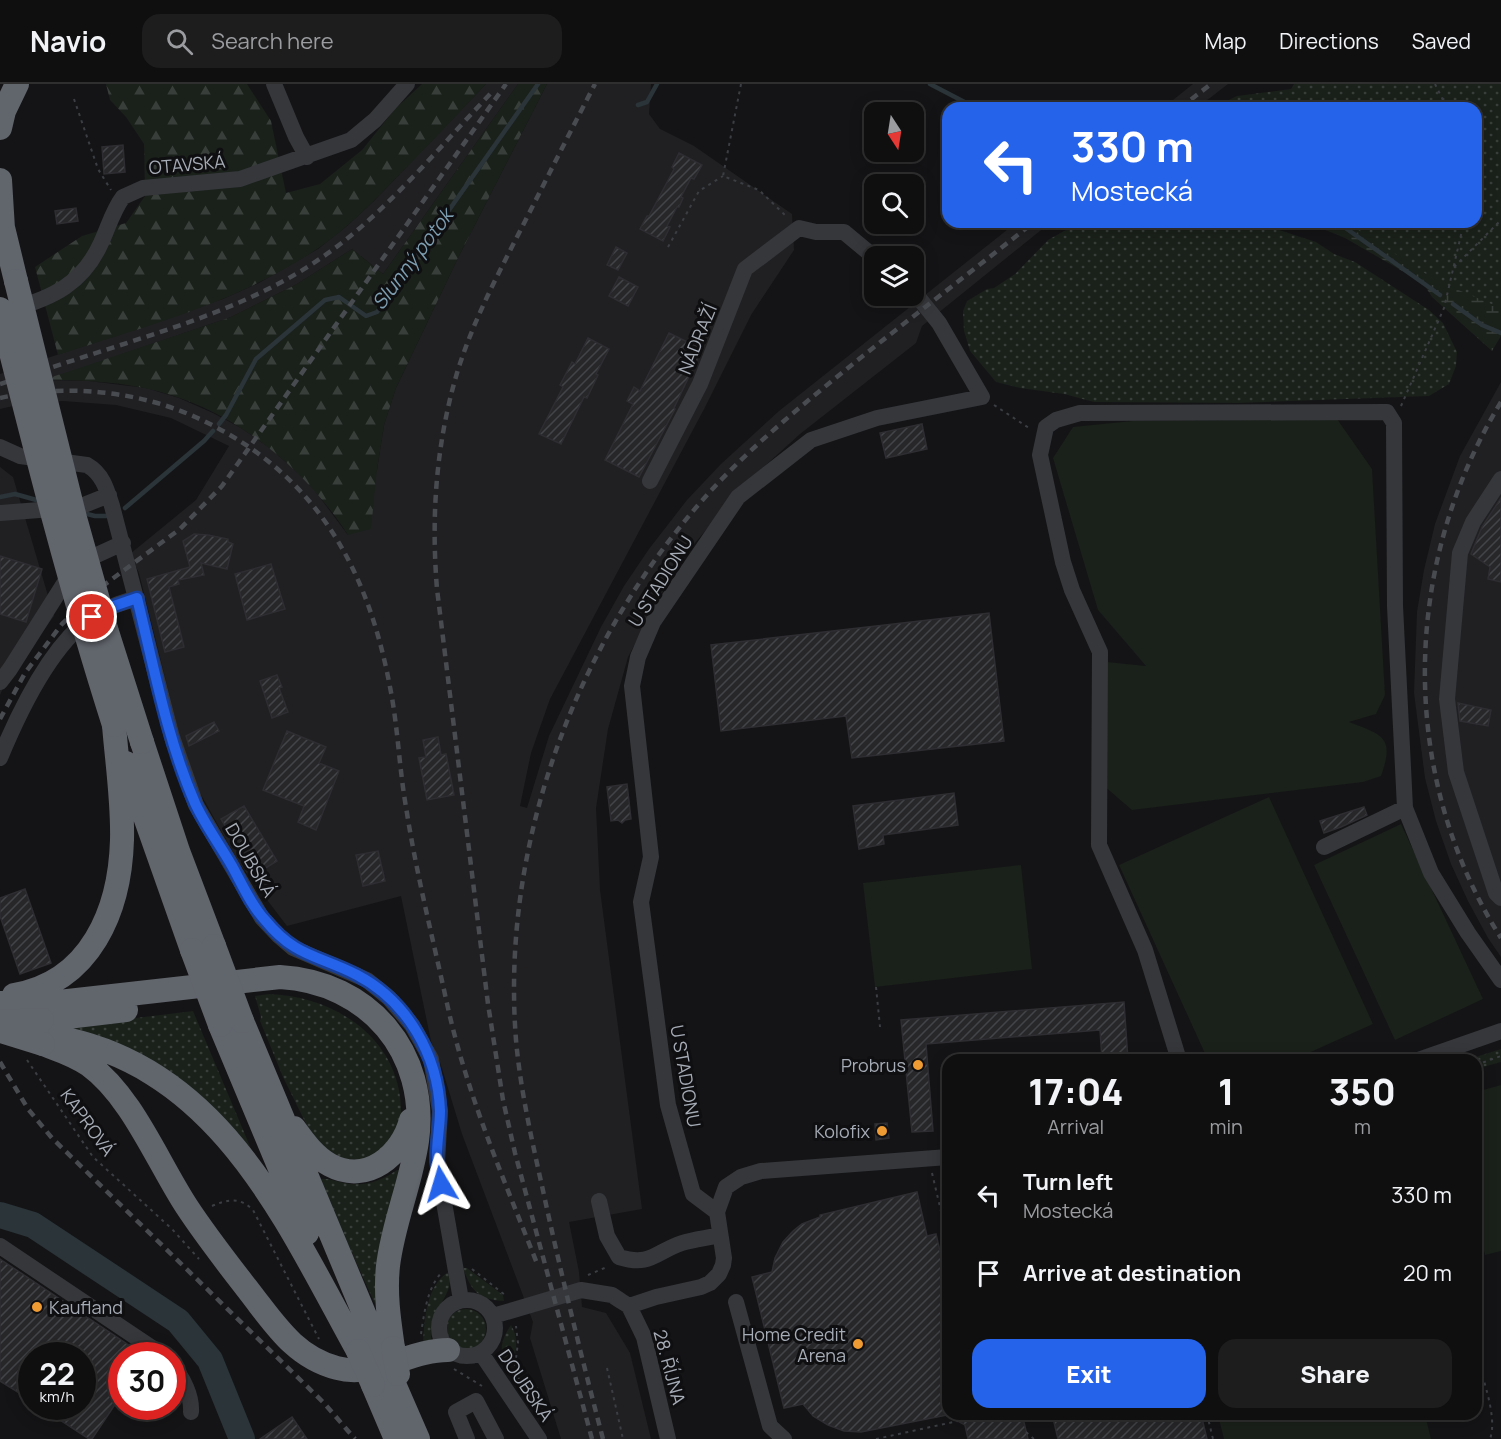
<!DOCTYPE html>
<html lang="en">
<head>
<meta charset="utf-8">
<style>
  :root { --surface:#0f0f10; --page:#1d1d1e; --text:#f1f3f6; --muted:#9b9c9f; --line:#2f2f30; --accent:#2563eb }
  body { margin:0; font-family:Manrope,sans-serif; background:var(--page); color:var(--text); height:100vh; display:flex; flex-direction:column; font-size:22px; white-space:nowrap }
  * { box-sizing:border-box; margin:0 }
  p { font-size:20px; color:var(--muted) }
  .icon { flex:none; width:33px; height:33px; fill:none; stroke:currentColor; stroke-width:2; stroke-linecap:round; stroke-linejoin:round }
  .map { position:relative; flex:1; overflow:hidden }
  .details { position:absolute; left:942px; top:970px; width:540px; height:366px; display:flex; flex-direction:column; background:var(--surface); border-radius:18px; box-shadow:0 3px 15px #0003,0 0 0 2px var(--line) }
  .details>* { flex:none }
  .guide { position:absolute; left:942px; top:18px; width:540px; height:126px; border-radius:18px; box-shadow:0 3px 15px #0003,0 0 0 2px var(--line); background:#2563eb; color:#fff; overflow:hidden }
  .needle { width:39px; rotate:168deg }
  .controls { position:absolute; left:864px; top:18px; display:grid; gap:12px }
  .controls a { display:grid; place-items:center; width:60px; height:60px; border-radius:12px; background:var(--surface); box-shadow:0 3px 15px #0003,0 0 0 2px var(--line); font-size:30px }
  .speed { position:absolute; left:18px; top:1258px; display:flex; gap:12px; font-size:30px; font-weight:700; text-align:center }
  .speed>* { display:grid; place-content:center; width:78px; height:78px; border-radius:50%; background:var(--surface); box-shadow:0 3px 15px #0003,0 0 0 2px var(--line); line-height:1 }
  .speed small { font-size:15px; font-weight:400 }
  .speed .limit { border:9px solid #d22; background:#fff; color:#111 }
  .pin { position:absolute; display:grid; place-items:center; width:51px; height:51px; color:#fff; margin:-26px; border:3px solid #fff; border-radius:50%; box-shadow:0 2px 6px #0007 }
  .me { position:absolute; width:66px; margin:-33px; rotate:353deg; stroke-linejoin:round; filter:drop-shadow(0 0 4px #0008) }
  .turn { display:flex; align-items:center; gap:21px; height:126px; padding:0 30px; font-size:27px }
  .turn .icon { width:78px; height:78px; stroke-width:2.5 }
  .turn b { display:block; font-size:42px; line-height:51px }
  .eta { display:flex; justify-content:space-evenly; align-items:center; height:102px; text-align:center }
  .eta b { font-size:36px; font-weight:800; line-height:42px }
  .primary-button { display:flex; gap:12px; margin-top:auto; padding:12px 30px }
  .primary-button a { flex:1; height:69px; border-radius:18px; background:var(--accent); color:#fff; font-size:24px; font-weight:800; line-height:69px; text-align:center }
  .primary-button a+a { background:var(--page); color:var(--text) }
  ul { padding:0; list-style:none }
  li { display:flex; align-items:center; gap:18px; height:78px; padding:0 30px }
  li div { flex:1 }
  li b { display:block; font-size:22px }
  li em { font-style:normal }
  header { display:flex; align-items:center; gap:36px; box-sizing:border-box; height:84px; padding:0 30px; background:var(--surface); border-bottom:2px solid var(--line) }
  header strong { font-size:28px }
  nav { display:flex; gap:33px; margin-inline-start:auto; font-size:21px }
  .search { width:420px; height:54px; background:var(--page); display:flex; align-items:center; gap:15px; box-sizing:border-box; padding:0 21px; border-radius:18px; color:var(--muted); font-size:22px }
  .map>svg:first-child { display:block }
  .built { fill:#202023 }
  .grass { fill:url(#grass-dots) }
  .forest { fill:url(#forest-firs) }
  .wetland { fill:url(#wetland-marsh) }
  .garden { fill:#1a201a }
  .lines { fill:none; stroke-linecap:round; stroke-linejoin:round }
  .stream { stroke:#2a3439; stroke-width:4.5 }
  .river { stroke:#2a3439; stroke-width:26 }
  .building { fill:url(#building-hatch); stroke:#2e2e32; stroke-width:1.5 }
  .path { stroke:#3b3e42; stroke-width:2; stroke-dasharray:3 4.5; stroke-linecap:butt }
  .minor { stroke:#35373b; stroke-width:16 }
  .highway { stroke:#61656c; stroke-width:24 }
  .rail { stroke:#484b50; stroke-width:4.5; stroke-dasharray:8 6; stroke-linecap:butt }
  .highway-bridge { stroke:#61656c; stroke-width:24 }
  .route-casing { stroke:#184099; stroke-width:15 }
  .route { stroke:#2563eb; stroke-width:10 }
  .poi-dot { fill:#ef9b33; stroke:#0f0f11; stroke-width:2 }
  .labels { text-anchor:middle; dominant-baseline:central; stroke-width:6; stroke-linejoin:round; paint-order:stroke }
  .street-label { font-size:18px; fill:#a6acb6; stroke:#0f0f11 }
  .poi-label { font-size:18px; fill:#a6acb6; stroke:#0f0f11; text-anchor:end }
  .water-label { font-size:20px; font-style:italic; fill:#7d9eb1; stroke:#0f0f11 }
</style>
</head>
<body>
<header>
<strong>Navio</strong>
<div class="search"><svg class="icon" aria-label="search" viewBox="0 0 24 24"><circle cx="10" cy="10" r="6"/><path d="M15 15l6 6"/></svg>Search here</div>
<nav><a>Map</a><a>Directions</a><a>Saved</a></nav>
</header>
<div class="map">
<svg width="1501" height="1355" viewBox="0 0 1501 1355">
  <defs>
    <pattern id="grass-dots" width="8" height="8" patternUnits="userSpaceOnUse" patternTransform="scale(1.5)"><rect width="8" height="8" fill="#1a201a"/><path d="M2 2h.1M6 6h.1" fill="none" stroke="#383e39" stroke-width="1.8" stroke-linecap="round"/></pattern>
    <pattern id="forest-firs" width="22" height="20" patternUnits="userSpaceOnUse" patternTransform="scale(1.5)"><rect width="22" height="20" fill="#1a201a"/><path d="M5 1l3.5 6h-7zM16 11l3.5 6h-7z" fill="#383e39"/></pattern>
    <pattern id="wetland-marsh" width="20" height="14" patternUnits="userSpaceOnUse" patternTransform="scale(1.5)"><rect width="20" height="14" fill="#1a201a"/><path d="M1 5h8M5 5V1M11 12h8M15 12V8" fill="none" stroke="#383e39"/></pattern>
    <pattern id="building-hatch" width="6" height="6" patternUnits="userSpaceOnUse" patternTransform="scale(1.5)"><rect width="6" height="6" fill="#27272a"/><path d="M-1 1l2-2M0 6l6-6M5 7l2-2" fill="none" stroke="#434447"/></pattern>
  </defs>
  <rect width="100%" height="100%" fill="#141416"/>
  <path class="built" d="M486 0H518L383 190 352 165 297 200 231 233 46 296 89 297 146 304 179 314 213 329 241 344 271 365 289 381 309 399 348 451 377 386 384 341 396 304 459 172 547 0H651L649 30 660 45 694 62 792 130 794 166 751 231 703 327 550 615 531 669 520 722 527 724 549 652 601 543 624 502 649 465 687 416 721 380 779 327 1017 138H1051L922 242 916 259 800 350 744 401 678 479 628 573 608 645 596 724 600 806 642 1125 569 1138 579 1188 582 1223 606 1229 630 1269 651 1355H561L530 1254 533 1238 462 1050 440 978 431 957 401 812 287 842 239 779 199 707 181 657 139 489 130 470 196 416 229 362 171 334 116 321 63 317 22 320 0 325V290L223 215 259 199 318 165 347 142 374 117Z
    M1193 0H1228L1197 24H1163Z
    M1501 298V873L1488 854 1468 817 1451 780 1436 737 1425 694 1414 609 1417 528 1424 486 1435 440 1460 372Z
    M0 383 13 393 54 532 6 598 0 611Z"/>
  <path class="grass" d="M1294 0H1501V225L1453 209 1329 138H1476V24H1212L1237 12 1291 5Z
    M1087 138H1248L1261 140 1316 158 1334 170 1355 178 1429 226 1443 239 1457 268 1456 282 1449 300 1429 312 1238 319 1094 318 1064 310 1020 304 996 298 970 267 964 247 963 227 967 217 987 205 994 204 1015 190 1048 156 1064 147Z
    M269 910C327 912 387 945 399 1006 401 1019 403 1035 398 1048 394 1057 381 1067 374 1075L341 1076 314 1056 283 993 260 937 261 933 255 912Z
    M193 927 252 1067C218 1025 179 987 129 965 108 955 85 950 63 943Z
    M1501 965V978L1476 985V976H1466Z
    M397 1086H401L378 1191 375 1220 341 1145 321 1095C329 1094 337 1098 345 1099 365 1103 381 1097 397 1086Z
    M463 1184H467L503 1211 504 1217C479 1216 471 1207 463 1184Z
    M450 1187C454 1218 425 1224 432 1259L423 1262C424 1237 426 1200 450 1187Z
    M446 1245a20 20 0 1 1 40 0a20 20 0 1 1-40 0Z
    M511 1241C520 1255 516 1273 509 1288 499 1270 499 1258 511 1241Z"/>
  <path class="forest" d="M106 0H247L271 37 286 109 320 100 362 66 395 25 422 0H486C457 31 428 62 398 92 373 118 348 144 317 165 239 218 147 242 58 271L35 183 82 152 126 139 145 112 144 60 126 33 110 16Z
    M518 0H547L459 172 396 304 384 341 377 386 371 445 348 451C302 380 228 321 144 304 111 297 77 296 43 296L231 233 297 200 352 165 383 190Z"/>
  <path class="wetland" d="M1306 138H1346L1437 197 1501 224V252L1492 267 1432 213 1423 199 1345 154Z"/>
  <path class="garden" d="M1337 335 1372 385 1385 611 1376 630 1349 638C1383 651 1395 653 1381 692L1363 698 1132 726 1103 701 1107 578 1146 582 1098 526 1053 374 1073 343 1133 337Z
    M1269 713 1373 940 1293 976H1208L1119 781Z
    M1401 740 1483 915 1395 956 1314 781Z
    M1021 781 1032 885 875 903 863 799Z
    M1501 1001V1167L1485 1171 1476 1134V1008Z
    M1218 1331H1425L1431 1355H1224Z"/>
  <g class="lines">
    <path class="stream" d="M930 0 976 24
      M638 21 647 18 657 0
      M1337 138 1440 211
      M1453 220 1482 241 1501 249
      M219 340 226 331 256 275 325 216 339 213 366 232 377 228 538 0
      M0 413 15 410 40 417
      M125 424 204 357 213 347
      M83 429 95 432H107"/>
    <path class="river" d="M0 1131 33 1141 178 1237 210 1276 242 1355"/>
  </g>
  <path class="building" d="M123 61 125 88 104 90 102 63Z
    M679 69 702 81 694 95 691 94 681 113 683 114 679 123H677L667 142 670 143 663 157 640 145 647 132H649L674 85 672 83Z
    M76 124 78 137 57 140 55 127Z
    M616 163 627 169 618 186 607 181Z
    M619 193 638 203 628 222 609 212Z
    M669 249 702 265 674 324 675 325 639 393 605 376 633 320 627 317 634 303 640 307Z
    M588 254 609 265 596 290 598 291 587 314 584 313 561 360 539 350 563 303 560 301 572 278 575 280Z
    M922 340 927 365 886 374 880 349Z
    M1501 414V498L1488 495 1490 483 1471 470 1482 443Z
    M194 450 208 451 228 455V458L233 460 227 485 201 479 204 491 178 496 179 500 169 503 184 563 165 568 147 495 190 483 183 457Z
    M0 472 42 485 26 538 0 530Z
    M271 480 285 525 247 536 235 490Z
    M989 529 1004 657 852 674 846 632 721 647 711 561Z
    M277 591 282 603 279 604 288 628 272 634 260 597Z
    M1458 619 1491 626 1488 642 1460 637Z
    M214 638 219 647 189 662 186 652Z
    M287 647 326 663 319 679 339 687 316 746 298 738 304 722 263 706Z
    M438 653 441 671 446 670 454 711 427 716 419 674 426 673 423 656Z
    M627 700 631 735 625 736 622 739 618 736 611 737 607 703Z
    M954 709 958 741 883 751 884 760 859 765 853 722Z
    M244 722 277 777 254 791 221 735Z
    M1364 723 1367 731 1341 743 1324 749 1320 737Z
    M378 767 385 797 363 802 356 771Z
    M25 805 51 879 20 890 0 832V814Z
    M1124 918 1128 976H1102L1100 946 926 960 933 1047 912 1048 901 936Z
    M887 1039 889 1054 876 1056 875 1040Z
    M917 1108 927 1152 936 1150 948 1201V1330H1022L1028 1355H968L965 1341 947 1331 861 1348 844 1347 828 1341 813 1332 803 1320 784 1324 752 1193 772 1188 775 1174 783 1158 793 1147 802 1140 820 1133V1131Z
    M0 1175 145 1272H122V1310L92 1355H89L40 1323H82V1272H32V1317L0 1297Z
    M1052 1330H1201L1207 1355H1058Z
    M292 1333 307 1355H260Z"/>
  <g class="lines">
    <path class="path" d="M741 0 723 92 759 106 787 133
      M1435 0 1447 24
      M74 15 98 85 111 106
      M668 163 699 107 723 92
      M1454 183 1501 136
      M994 321 1029 344
      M1401 322 1444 224 1464 138
      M876 903 880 943
      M27 976 93 1073 172 1145 199 1175
      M1476 981 1501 972
      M932 1089 948 1157
      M212 1122C228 1115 240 1113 253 1126L319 1255
      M472 1185 505 1211
      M588 1191 607 1183
      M421 1250C424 1230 427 1204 442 1188
      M1476 1270C1482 1293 1498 1333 1490 1355
      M607 1284 623 1355
      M454 1285 482 1302
      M514 1289 518 1259 516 1242
      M517 1294C538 1301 540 1302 539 1325
      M1207 1330 1213 1355
      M1026 1348 1034 1355
      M876 1355 958 1337"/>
    <path class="minor" d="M274 0 296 53 307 73
      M12 225C53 214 83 199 101 159 108 144 113 126 123 113L143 104 240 95 351 56 375 36 407 0
      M0 363 20 372 87 381C103 390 107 406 112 422L172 653 196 721 262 834 279 852 293 864 367 896 389 914 412 941 431 975 440 1027 437 1078 461 1216
      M1501 395 1473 438 1460 469 1447 615 1456 688 1496 809 1501 814
      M650 397 700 300 745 185 799 144 816 148H844L874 173
      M0 429 79 423 109 411
      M0 598 10 585 72 487 88 475 123 459
      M0 674C19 628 50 563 90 534 105 524 121 519 137 514
      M1324 763 1405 724
      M1179 976 1145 866 1099 761 1100 568 1072 506 1063 478 1040 371 1046 343 1056 336 1080 329 1387 328 1394 339 1395 522 1405 724 1431 789 1468 849 1501 896
      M1418 976 1501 947
      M599 1117 607 1152 619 1173C651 1183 655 1168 682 1159 694 1155 708 1154 720 1151
      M717 1128 693 1110 668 1021 641 818 651 773 632 602 638 573 653 538 738 413 811 356 877 334 982 313 939 239 914 208
      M0 1162 164 1272
      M439 1244a28 28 0 1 1 56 0a28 28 0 1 1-56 0Z
      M736 1218 770 1342 784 1355
      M629 1222 656 1213 701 1203 710 1199 719 1190 723 1181 724 1174 717 1128 726 1103 741 1093 761 1087 948 1073
      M493 1232 581 1206 612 1211 621 1217 629 1222 644 1253 668 1355
      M481 1269 539 1355
      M172 1282C183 1293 192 1312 191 1328
      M467 1355 456 1328 476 1317 496 1355"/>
    <path class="highway" d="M0 44 4 27 17 0
      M0 96 3 145
      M0 131 16 197
      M142 658 178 767 214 862
      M126 679 192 866
      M14 911C91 898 120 826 122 756 123 717 117 679 114 641
      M0 919 41 920 280 893C369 898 429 969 417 1057 411 1100 393 1139 388 1182 385 1210 389 1236 393 1264
      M42 936 126 926
      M242 937 381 1270
      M220 941 307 1149
      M56 953C220 982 286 1137 358 1267
      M43 960C59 966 75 971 89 981 132 1012 158 1079 187 1123 208 1155 232 1185 255 1215 278 1245 298 1274 337 1284 375 1294 410 1266 448 1266
      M294 1044C304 1058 315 1073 330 1081 367 1101 402 1071 411 1036
      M391 1293 418 1355
      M373 1301 396 1355"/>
    <path class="rail" d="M1180 24 1211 0
      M0 300C43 286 87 272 130 258 204 234 277 209 339 161 394 119 445 57 493 7
      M0 314C69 299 145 307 208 339 318 394 368 486 390 603 398 643 399 683 406 723 416 788 432 851 446 915 466 1009 503 1093 538 1182
      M1501 318C1401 482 1398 691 1501 854
      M0 635 25 589 62 540 104 501 180 445 222 402 506 0
      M0 978 28 1025 52 1054 324 1319 355 1355
      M592 1355 515 1069 503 1016 488 920 437 505C431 432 436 360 457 289 472 240 495 196 518 151 544 100 569 50 595 0
      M603 1355C583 1279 564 1202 547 1125 535 1069 521 1013 516 956 500 754 581 544 719 398 762 353 811 314 859 275 917 229 976 184 1034 138"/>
    <path class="highway-bridge" d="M16 197 75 434 107 548 142 658
      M0 225C35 364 70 504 114 641
      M214 862 242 937
      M192 866 220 941
      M0 938 42 936
      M1 947 43 960
      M393 1264 398 1290
      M358 1267 373 1301"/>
  </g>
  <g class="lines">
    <defs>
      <path id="route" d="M92 533 111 523 137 514C154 583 167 655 195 719 205 741 220 761 232 782 242 800 251 821 265 836 295 873 318 871 357 891 407 917 438 971 440 1027 440 1044 436 1061 437 1077 438 1085 440 1092 441 1100"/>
    </defs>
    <use href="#route" class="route-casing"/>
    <use href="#route" class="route"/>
  </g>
  <g class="poi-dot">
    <circle cx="918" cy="981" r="6"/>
    <circle cx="882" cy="1047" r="6"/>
    <circle cx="37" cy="1223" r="6"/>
    <circle cx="858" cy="1260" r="6"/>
  </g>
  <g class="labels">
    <g class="street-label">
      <text transform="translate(187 80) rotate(-5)">OTAVSKÁ</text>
      <text transform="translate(697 255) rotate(-68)">NÁDRAŽÍ</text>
      <text transform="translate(660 497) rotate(-58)">U STADIONU</text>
      <text transform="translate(251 776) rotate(60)">DOUBSKÁ</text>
      <text transform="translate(686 992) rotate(80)">U STADIONU</text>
      <text transform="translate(88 1038) rotate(54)">KAPROVÁ</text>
      <text transform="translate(670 1283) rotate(75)">28. ŘÍJNA</text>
      <text transform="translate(526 1301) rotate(56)">DOUBSKÁ</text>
    </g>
    <g class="poi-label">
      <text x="906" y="981">Probrus</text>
      <text x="870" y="1047">Kolofix</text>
      <text x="49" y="1223" text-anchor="start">Kaufland</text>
      <text x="846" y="1250">Home Credit<tspan x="846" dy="21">Arena</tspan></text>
    </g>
    <g class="water-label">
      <text transform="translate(412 175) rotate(-53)">Slunný potok</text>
    </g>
  </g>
</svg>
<div class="controls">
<a><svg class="needle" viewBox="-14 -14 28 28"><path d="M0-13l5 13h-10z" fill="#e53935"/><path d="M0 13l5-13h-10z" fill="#9b9c9f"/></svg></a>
<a><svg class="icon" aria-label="search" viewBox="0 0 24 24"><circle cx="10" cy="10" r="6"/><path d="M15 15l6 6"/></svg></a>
<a><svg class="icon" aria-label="layers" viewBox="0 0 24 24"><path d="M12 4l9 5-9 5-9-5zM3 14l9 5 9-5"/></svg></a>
</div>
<div class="speed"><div>22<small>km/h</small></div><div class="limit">30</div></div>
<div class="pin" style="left:92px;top:533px;background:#d93025"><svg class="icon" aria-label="arrive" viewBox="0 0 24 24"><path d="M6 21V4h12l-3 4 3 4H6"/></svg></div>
<svg class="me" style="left:441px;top:1100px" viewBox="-20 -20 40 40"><path d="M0-17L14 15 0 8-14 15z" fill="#2563eb" stroke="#fff" stroke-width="4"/></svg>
<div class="guide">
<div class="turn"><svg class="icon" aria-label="left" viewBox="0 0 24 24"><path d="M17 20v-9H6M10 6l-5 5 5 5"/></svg><div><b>330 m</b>Mostecká</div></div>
</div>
<section class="details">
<div class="eta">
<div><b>17:04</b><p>Arrival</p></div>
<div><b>1</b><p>min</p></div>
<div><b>350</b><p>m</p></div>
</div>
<ul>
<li><svg class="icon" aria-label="left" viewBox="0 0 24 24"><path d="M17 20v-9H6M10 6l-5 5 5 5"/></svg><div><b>Turn left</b><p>Mostecká</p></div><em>330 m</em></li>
<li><svg class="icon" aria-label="arrive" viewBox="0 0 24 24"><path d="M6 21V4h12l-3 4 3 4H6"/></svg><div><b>Arrive at destination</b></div><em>20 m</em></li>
</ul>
<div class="primary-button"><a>Exit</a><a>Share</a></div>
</section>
</div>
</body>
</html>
